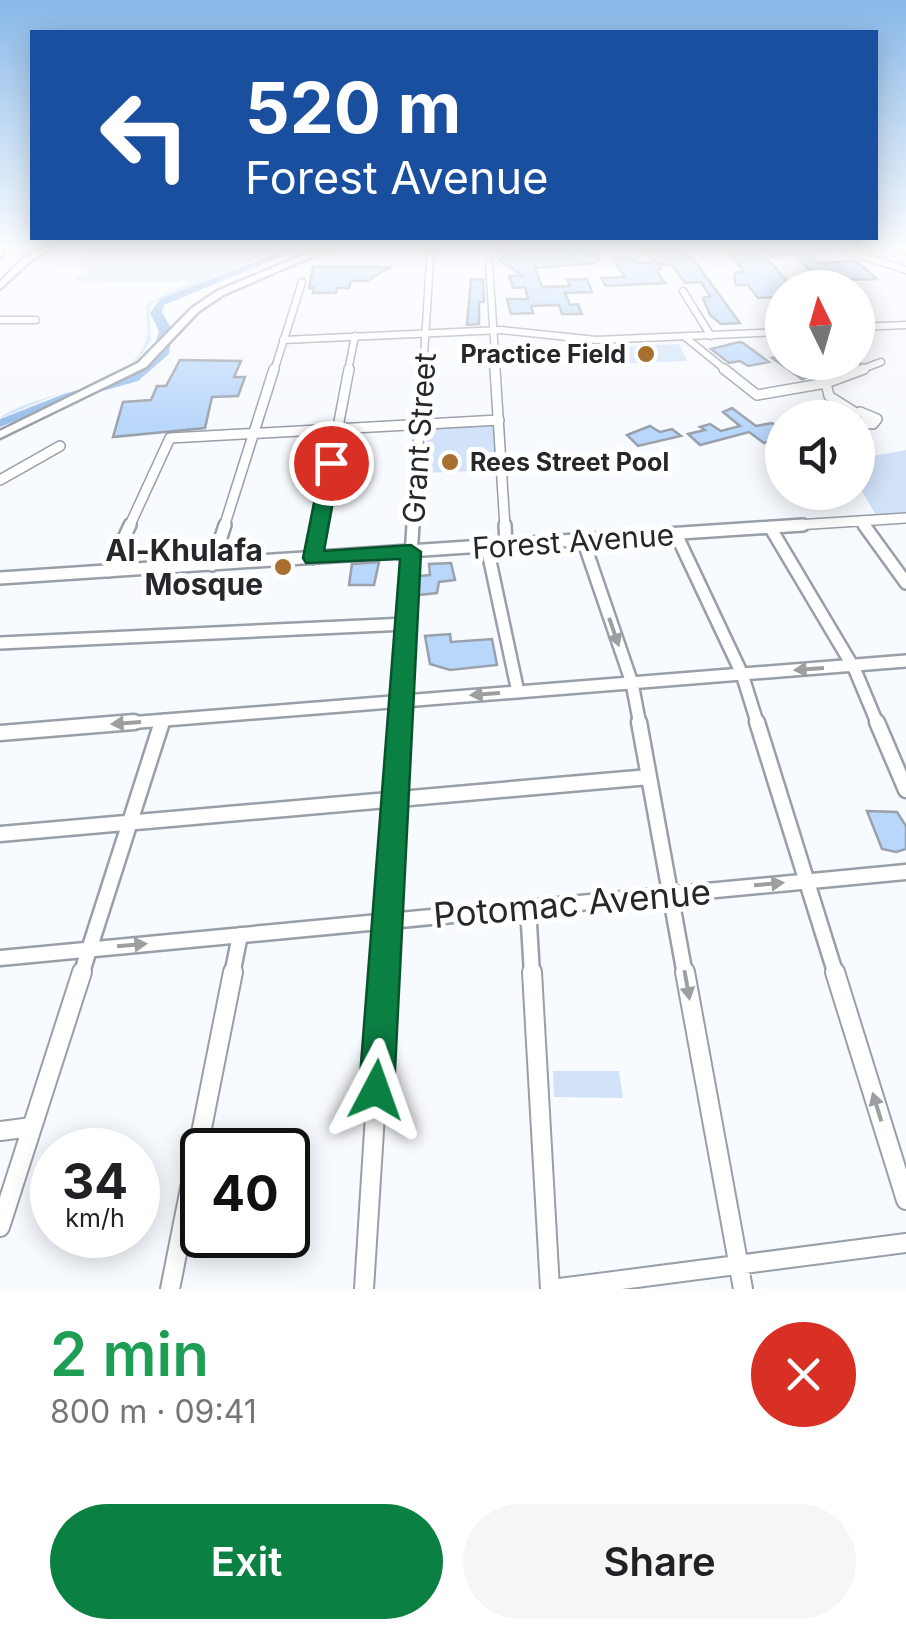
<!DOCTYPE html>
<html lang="en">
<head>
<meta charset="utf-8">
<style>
  :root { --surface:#fff; --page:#f6f6f6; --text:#202124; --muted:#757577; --accent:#0b8043 }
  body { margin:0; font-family:Inter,sans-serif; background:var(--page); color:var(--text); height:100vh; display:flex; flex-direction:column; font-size:38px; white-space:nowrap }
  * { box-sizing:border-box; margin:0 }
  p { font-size:32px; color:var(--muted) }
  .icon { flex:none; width:55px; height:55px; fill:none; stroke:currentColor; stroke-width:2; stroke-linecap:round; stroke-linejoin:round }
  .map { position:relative; height:1289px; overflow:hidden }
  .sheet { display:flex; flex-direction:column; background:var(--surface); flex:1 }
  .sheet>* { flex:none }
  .top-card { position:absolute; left:30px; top:30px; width:848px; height:210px; border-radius:0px; box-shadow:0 5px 25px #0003; background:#1a4fa0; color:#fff; overflow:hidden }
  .needle { width:65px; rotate:355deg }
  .fabs { position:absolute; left:765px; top:270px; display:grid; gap:20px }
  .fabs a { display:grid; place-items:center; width:110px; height:110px; border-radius:50%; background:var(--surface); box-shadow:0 5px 25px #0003; font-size:50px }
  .speed { position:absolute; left:30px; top:1128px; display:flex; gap:20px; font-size:50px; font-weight:700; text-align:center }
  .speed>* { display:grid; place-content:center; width:130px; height:130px; border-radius:50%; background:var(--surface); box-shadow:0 5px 25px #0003; line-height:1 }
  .speed small { font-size:25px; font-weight:400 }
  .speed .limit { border:5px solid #111; border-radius:15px; background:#fff; color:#111 }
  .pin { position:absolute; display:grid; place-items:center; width:85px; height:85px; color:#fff; margin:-42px; border:5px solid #fff; border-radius:50%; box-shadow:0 2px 10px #0007 }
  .me { position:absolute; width:110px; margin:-55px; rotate:4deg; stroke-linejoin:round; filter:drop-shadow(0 0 8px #0008) }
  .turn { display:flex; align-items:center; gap:35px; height:210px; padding:0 50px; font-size:45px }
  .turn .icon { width:130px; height:130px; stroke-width:2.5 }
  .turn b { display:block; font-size:70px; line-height:85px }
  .round { display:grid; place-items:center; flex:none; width:105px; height:105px; border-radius:52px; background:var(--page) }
  .summary { display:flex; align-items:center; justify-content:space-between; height:170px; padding:0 50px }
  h1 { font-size:60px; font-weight:600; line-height:75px; color:#1e9e55 }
  .button { display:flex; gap:20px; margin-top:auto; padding:20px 50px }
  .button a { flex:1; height:115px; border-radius:60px; background:var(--accent); color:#fff; font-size:40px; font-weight:600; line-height:115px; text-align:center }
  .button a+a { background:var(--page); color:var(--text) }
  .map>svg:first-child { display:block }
  .green { fill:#d2e3f9 }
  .water { fill:#99bdea }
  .building { fill:#b9d6fb; stroke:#9aa1aa; stroke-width:2.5 }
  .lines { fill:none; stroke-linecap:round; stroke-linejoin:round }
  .minor-far4-casing { stroke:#999fa8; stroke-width:9 }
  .minor-far3-casing { stroke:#999fa8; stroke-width:12 }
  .minor-far2-casing { stroke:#999fa8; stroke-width:16 }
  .minor-far1-casing { stroke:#999fa8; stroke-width:19 }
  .minor-casing { stroke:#999fa8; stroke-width:22 }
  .major-casing { stroke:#999fa8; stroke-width:5 }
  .highway-casing { stroke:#999fa8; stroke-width:5 }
  .minor-far4 { stroke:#fff; stroke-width:6 }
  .minor-far3 { stroke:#fff; stroke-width:9 }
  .minor-far2 { stroke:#fff; stroke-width:11 }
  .minor-far1 { stroke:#fff; stroke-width:14 }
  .minor { stroke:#fff; stroke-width:18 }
  .major { fill:#fff; fill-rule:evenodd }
  .highway { fill:#fff; fill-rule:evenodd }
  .rail-casing { stroke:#606366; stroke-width:5 }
  .rail { stroke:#fff; stroke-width:2.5; stroke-dasharray:5; stroke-linecap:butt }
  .oneway { fill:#9d9ea0 }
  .route { fill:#0b8043; stroke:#07532c; stroke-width:2.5 }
  .poi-dot { fill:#a86f2e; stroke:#fff; stroke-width:4 }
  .labels { text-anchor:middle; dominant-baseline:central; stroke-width:10; stroke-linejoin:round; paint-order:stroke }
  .far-poi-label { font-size:25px; font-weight:bold; fill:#25282b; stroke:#fff; text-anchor:end }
  .street-label { font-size:30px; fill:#25282b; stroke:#fff }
  .poi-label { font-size:30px; font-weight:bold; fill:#25282b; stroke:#fff; text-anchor:end }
  .near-street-label { font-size:35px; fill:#25282b; stroke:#fff }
</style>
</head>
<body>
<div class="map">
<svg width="906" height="1289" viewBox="0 0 906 1289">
  <rect width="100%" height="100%" fill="#f7fafe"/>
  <path class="green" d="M272 246H286L152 303 149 311 151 341C125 380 108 379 66 392 44 399 22 410 0 418 36 389 137 391 147 336 149 326 145 315 146 304L190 282 74 281 91 266 77 265 92 247Z
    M679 344 687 361 612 364 608 347Z
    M494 424 497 470 424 473 428 427Z
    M906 450V515L877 517 858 484V465L868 457Z
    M553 1071H619L623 1098 554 1097Z"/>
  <path class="water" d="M295 246H307L164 305 162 312 172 330 169 354 138 381 60 403 0 427V419L64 394 132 374 150 362 159 331 150 313 160 299Z"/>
  <path class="building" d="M516 246H550L556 252 588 251 601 256 595 263 535 268 542 287 570 286 567 280 587 279 592 292 565 293 570 305 578 304 582 314H562L559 305 531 306 533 313 511 314 507 299H528L525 287 513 288 509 276H523L499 260 505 254H518Z
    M656 246H671L684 256H691L740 323 721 324 710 315 703 298 710 296 701 282 685 283 672 265H661L660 257 674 256Z
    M750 246H802L818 263 856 261 877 279 847 280 854 288H826L795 254 766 257 793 288H782V297L758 298 748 285H736L734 276 736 272H744L731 255 756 254Z
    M631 258 637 263 657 262 661 269H656L665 283 606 286 601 278 625 277 613 259Z
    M313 267H390L367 281H351L349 288H337L336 293H313L314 288H309Z
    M471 279 483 280 484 302H479V324L467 325Z
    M739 342 743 343 769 362 748 366 740 361 729 363 711 349Z
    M782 356V362H822L832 369 802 379 772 358Z
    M180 360 241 361 234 377H245L238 396 212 397 205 428 113 437 123 402 151 400 157 386H166Z
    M732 408 756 426 772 423 782 430V437L764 443 749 432 700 445 688 434 705 430 700 427 710 424 721 431 740 426 723 412Z
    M650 426 660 432 672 429 681 436 638 446 627 435Z
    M379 562 374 585H349L352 564Z
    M451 563 455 580 439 582 437 593 418 595 419 576 430 575 429 564Z
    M450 634 451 642 492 639 497 665 450 670 430 664 425 636Z
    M867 811 897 812 906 826V849L896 852 882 849Z"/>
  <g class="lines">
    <defs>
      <path id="minor-far4" d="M647 246 653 256
        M831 246 906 270
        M489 263 496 371
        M683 291 711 336
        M0 320H36
        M858 327 906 325
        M685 337 727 371
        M283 340 501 330 596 340 782 332
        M855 369 862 340 858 332
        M274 371 302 282
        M348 371 355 336
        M423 371 431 246
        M857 371 881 362"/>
      <path id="minor-far3" d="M495 369 505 527
        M724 369 757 395 826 383 864 369
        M826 383 829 396 856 413
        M852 418 860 412 877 419 873 424 858 422
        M0 480 60 446
        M861 521 866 527
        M129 527 170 438 499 420
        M224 527 274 369
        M319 527 349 369
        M413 527 423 369
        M765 527 906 518"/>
      <path id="minor-far2" d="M505 525 506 545
        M864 525 906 583
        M770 527 855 670 878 725
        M676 534 742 674 758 725
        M583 540 632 683 640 725
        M487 547 518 692
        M313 558 319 525
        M212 565 225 525
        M109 571 130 525
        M0 578 803 525
        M0 643 406 624
        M103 725 906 661
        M161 725 163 720
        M400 725 413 525"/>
      <path id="minor-far1" d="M639 722 685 975
        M757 722 836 975
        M877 722 906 790
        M0 733 134 722
        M0 834 649 777
        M528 907 532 975
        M0 958 906 872
        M81 975 162 722
        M232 975 240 935
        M384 975 400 722"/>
      <path id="minor" d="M532 972 550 1289
        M685 972 743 1289
        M835 972 906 1200
        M0 1131 32 1127
        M0 1227 82 972
        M170 1289 233 972
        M364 1289 384 972
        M552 1289 906 1243"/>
      <path id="major" d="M44 246H54L28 263 0 289V282L22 259Z"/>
      <path id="highway" d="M325 246H336L223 295 198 312 146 367 0 438V431L138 363 192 308 217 291Z
        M867 246 906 249V253L871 248Z"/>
    </defs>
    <use href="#minor-far4" class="minor-far4-casing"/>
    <use href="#minor-far3" class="minor-far3-casing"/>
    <use href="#minor-far2" class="minor-far2-casing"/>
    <use href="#minor-far1" class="minor-far1-casing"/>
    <use href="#minor" class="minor-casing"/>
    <use href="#major" class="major-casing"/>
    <use href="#highway" class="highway-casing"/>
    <use href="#minor-far4" class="minor-far4"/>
    <use href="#minor-far3" class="minor-far3"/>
    <use href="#minor-far2" class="minor-far2"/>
    <use href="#minor-far1" class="minor-far1"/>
    <use href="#minor" class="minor"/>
    <use href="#major" class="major"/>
    <use href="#highway" class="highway"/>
    <defs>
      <path id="rail" d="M0 257 10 246"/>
    </defs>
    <use href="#rail" class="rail-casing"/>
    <use href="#rail" class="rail"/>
  </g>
  <defs><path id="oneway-solid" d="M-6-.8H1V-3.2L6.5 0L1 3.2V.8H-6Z" transform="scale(2.5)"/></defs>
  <g class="oneway">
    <use href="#oneway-solid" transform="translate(614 632) rotate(71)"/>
    <use href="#oneway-solid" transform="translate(809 669) rotate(176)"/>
    <use href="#oneway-solid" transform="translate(485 694) rotate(176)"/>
    <use href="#oneway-solid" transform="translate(126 723) rotate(176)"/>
    <use href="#oneway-solid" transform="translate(769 884) rotate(-5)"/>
    <use href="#oneway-solid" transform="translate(132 945) rotate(-5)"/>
    <use href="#oneway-solid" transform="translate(687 985) rotate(80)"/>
    <use href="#oneway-solid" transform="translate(877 1107) rotate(-107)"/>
  </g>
  <linearGradient id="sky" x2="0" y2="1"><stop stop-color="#88b8e9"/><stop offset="0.58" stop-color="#fbfdff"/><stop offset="1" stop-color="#fbfdff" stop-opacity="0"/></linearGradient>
  <rect width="906" height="427" fill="url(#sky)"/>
  <path class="route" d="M331 457 340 463 324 551 411 545 421 552 394 1090 389 1102 376 1107 364 1102 359 1090 400 559 306 563 303 558 322 463Z"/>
  <g class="poi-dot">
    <circle cx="646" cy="354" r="10"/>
    <circle cx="450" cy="462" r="10"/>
    <circle cx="283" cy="567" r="10"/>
  </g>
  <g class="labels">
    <g class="far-poi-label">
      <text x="626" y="354">Practice Field</text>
      <text x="470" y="462" text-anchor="start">Rees Street Pool</text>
    </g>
    <g class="street-label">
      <text transform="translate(419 438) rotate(-86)">Grant Street</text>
      <text transform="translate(573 541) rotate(-4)">Forest Avenue</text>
    </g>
    <g class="poi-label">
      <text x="263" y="550">Al-Khulafa<tspan x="263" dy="34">Mosque</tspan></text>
    </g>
    <g class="near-street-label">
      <text transform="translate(572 903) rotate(-5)">Potomac Avenue</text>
    </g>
  </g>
</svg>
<div class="fabs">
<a><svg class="needle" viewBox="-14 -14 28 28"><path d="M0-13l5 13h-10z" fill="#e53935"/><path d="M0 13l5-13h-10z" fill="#757577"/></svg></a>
<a><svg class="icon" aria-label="sound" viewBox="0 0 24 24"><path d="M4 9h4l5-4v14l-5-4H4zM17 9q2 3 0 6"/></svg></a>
</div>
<div class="speed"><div>34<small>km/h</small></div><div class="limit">40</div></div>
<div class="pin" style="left:331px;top:463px;background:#d93025"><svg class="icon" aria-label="arrive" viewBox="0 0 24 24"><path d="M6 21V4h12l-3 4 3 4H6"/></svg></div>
<svg class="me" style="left:376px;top:1090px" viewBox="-20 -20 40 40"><path d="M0-17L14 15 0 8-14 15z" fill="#0b8043" stroke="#fff" stroke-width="4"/></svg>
<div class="top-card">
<div class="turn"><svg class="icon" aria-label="left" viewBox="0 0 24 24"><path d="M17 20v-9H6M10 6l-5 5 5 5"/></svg><div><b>520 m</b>Forest Avenue</div></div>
</div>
</div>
<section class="sheet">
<div class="summary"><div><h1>2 min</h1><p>800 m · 09:41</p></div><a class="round" style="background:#d93025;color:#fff"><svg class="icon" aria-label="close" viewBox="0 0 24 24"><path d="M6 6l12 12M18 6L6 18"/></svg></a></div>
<div class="button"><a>Exit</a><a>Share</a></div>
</section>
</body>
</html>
